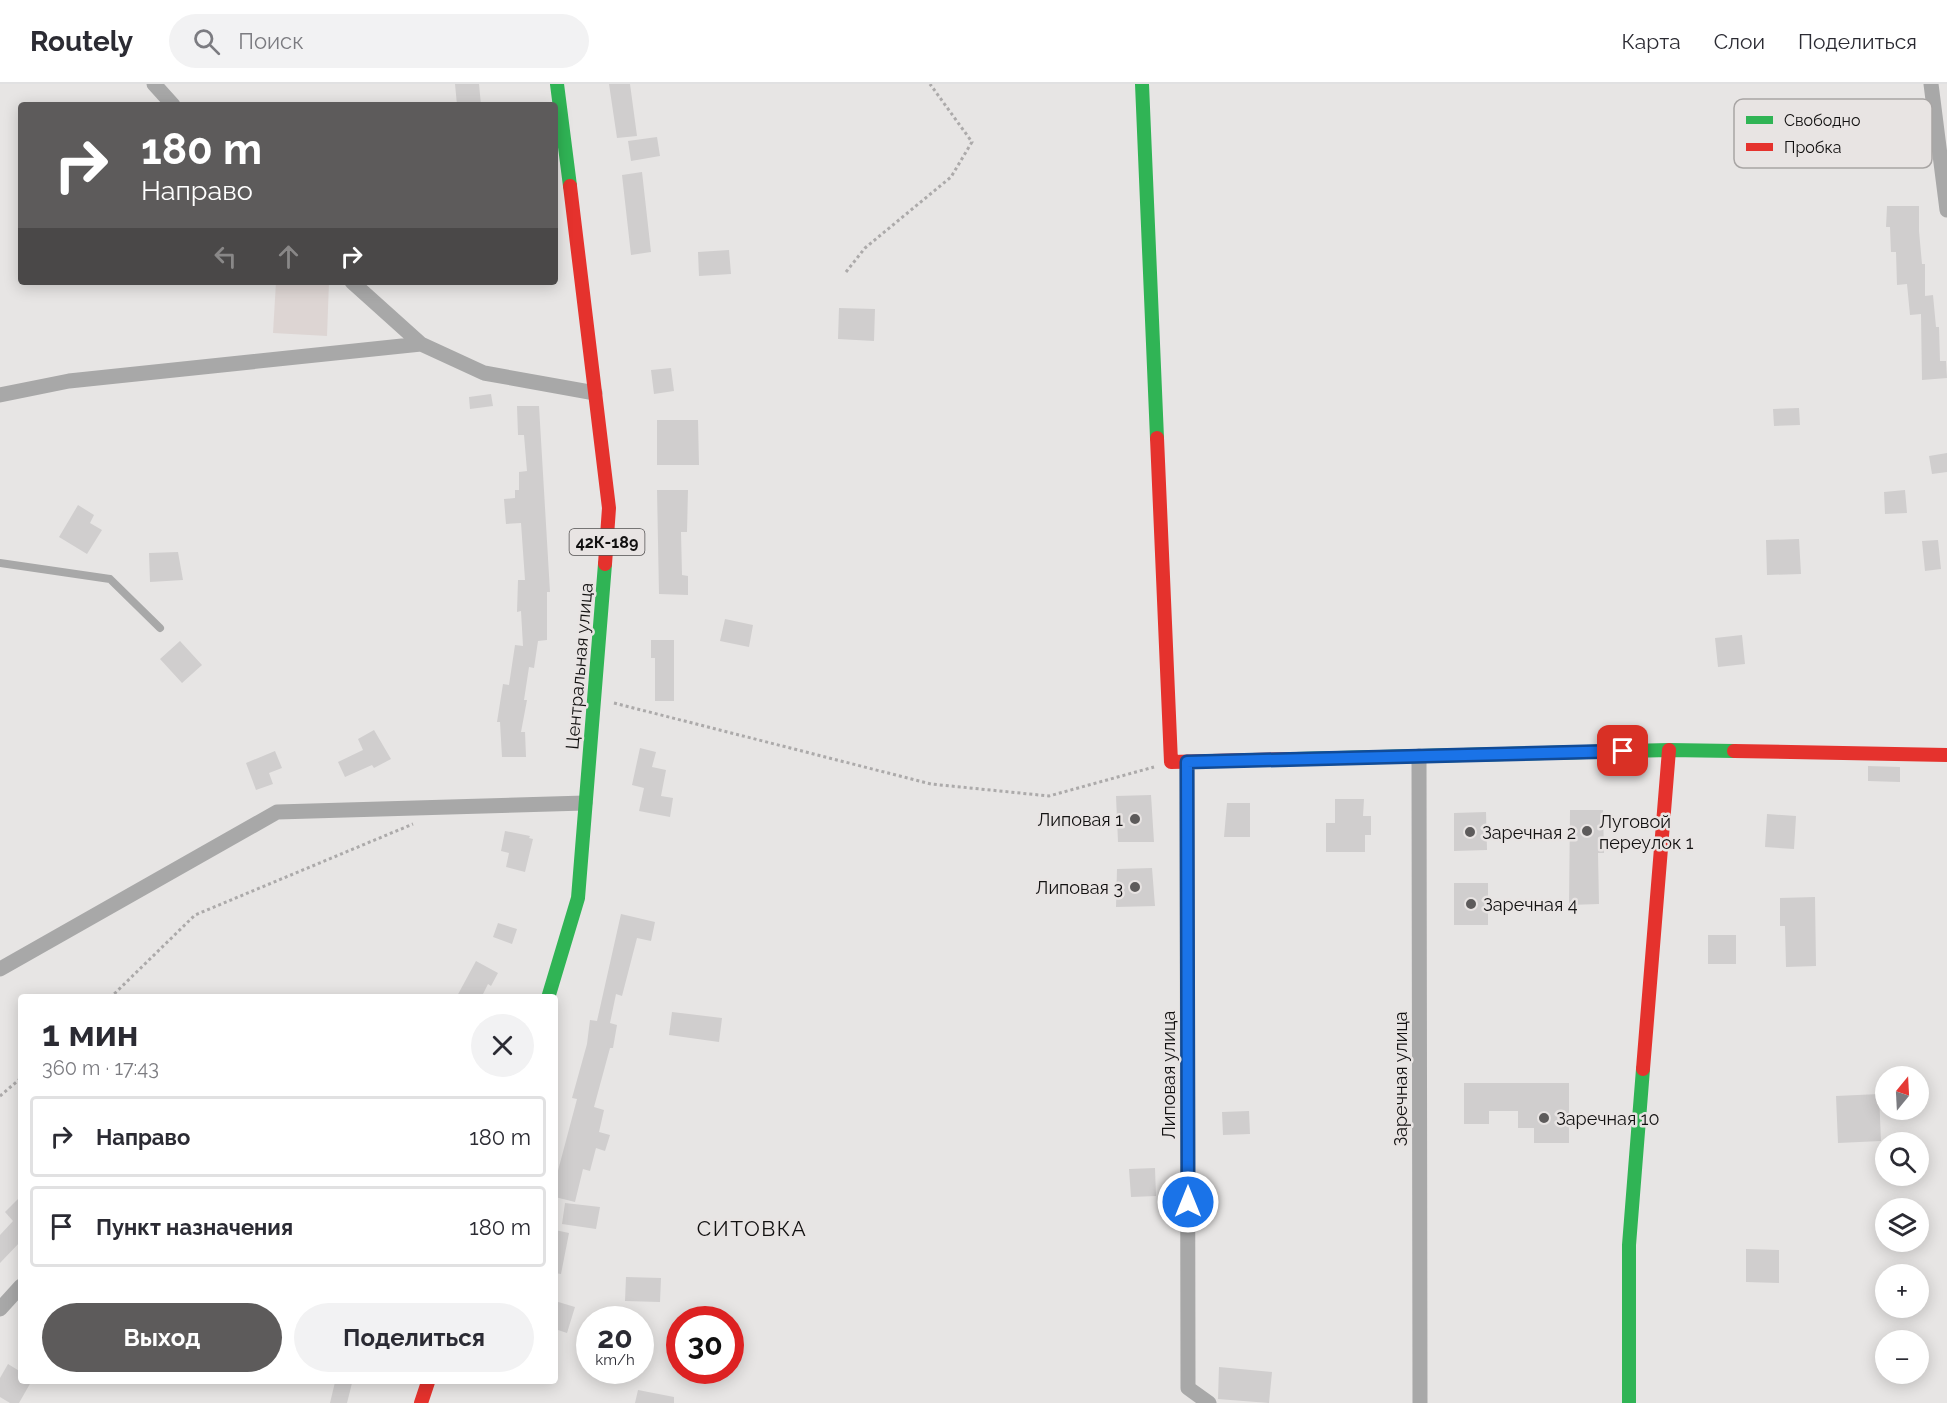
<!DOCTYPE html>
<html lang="ru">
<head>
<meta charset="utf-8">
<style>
  :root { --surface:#fff; --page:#f2f2f3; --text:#2b2b33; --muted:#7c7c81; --line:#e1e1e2; --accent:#5d5b5b }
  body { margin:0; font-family:Raleway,sans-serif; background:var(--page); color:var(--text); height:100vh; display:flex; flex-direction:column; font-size:22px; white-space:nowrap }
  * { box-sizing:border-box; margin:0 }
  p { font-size:20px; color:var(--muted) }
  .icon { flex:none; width:33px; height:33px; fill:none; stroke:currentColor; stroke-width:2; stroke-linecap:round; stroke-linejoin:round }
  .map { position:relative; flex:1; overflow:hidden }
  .details { position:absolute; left:18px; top:910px; width:540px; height:390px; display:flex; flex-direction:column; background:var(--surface); border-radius:6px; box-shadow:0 3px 15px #0003 }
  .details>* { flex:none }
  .guide { position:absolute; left:18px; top:18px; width:540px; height:183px; border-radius:6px; box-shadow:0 3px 15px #0003; background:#5d5b5b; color:#fff; overflow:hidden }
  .needle { width:39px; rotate:18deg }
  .fabs { position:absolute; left:1875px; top:982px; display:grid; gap:12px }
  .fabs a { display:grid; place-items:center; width:54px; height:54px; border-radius:50%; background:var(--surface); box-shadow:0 3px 15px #0003; font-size:30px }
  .speed { position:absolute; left:576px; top:1222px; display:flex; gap:12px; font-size:30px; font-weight:700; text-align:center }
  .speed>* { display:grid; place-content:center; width:78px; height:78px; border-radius:50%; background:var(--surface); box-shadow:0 3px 15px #0003; line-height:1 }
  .speed small { font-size:15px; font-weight:400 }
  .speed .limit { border:9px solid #d22; background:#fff; color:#111 }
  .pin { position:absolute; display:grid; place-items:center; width:51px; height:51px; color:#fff; margin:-26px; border-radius:12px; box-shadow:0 3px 9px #0006 }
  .me { position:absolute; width:66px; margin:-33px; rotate:0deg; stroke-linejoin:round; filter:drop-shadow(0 0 4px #0008) }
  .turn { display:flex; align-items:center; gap:21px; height:126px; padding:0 24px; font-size:27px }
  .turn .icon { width:78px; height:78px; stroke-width:2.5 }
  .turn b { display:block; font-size:42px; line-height:51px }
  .lanes { display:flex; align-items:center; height:57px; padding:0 24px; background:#0003; justify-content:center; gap:30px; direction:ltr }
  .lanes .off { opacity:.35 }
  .round { display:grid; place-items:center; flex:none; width:63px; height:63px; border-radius:32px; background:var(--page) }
  .overview { display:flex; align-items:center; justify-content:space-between; height:102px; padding:0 24px }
  h1 { font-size:36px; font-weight:700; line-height:45px }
  .cta { display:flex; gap:12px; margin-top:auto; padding:12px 24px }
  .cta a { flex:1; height:69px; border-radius:36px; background:var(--accent); color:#fff; font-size:24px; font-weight:700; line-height:69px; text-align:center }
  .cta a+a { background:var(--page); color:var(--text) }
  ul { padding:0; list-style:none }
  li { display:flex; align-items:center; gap:18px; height:81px; margin:0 12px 9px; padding:0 12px; border:3px solid var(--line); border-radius:6px }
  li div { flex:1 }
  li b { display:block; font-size:22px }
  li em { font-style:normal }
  header { display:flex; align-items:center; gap:36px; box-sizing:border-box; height:84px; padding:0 30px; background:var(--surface); border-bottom:2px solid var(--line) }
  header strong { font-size:28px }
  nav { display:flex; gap:33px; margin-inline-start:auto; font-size:21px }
  .search { width:420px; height:54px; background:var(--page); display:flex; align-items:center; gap:15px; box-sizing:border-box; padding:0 21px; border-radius:33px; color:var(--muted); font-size:22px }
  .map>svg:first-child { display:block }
  .built { fill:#ddd5d3 }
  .building { fill:#d0cece }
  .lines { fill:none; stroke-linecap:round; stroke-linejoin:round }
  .path { stroke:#acaaaa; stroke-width:3; stroke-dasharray:3 3; stroke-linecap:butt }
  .lane { stroke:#a8a8a8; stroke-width:8 }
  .street { stroke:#a8a8a8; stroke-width:15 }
  .fast { stroke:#30b455; stroke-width:14 }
  .jam { stroke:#e5322d; stroke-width:14 }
  .route-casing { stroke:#114b97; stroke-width:15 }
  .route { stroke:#1a73e8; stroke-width:10 }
  .poi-dot { fill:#5d5b5b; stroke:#e8e4e3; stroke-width:2 }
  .labels { text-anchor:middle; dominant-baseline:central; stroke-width:5; stroke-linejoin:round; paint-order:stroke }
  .shield { fill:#e8e4e3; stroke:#525050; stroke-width:1.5 }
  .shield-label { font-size:16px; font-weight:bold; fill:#121111 }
  .street-label { font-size:18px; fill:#121111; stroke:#e8e4e3 }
  .poi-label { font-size:18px; fill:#121111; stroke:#e8e4e3; text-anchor:start }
  .quarter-label { font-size:21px; letter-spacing:1.5px; fill:#121111; stroke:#e8e4e3 }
  .key { fill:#e8e4e3; stroke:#a8a5a4; stroke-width:1.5 }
  .key-label { font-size:16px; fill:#121111 }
</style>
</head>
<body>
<header>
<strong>Routely</strong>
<div class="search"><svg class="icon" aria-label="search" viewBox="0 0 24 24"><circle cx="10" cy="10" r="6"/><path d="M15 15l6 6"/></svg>Поиск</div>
<nav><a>Карта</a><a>Слои</a><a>Поделиться</a></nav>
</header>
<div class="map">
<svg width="1947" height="1319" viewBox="0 0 1947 1319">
  <rect width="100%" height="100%" fill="#e7e5e4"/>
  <path class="built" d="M276 198H329L327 252 273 249Z"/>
  <path class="building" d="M455 0H479L481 21H457Z
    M609 0H630L637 52 617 54Z
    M657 53 660 72 631 77 628 57Z
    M642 88 651 168 631 171 622 91Z
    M1887 122H1919V147L1922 180H1925V212L1933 211 1936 243H1939L1940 277H1946L1947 294 1922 296 1921 230 1910 231 1907 200 1897 201 1896 168H1891L1890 143H1886Z
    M729 166 731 190 699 192 698 168Z
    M839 224 875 225 874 257 838 255Z
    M671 284 674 307 654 310 651 286Z
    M491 310 493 322 470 325 469 313Z
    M517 322H539L550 508H547V556L538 557 534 584 529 583 524 616H527L521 648H525L526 673H502L500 638H497L503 600 509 601 515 561 523 562 521 527 517 528 518 496H525L521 439 506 440 504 415 515 414V406H519V388L527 387 524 351H518Z
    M1799 324 1800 341 1774 342 1773 325Z
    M657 336H698L699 381H657Z
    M1947 369V388L1932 390 1929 372Z
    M657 406H688L687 448H681L682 491 688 492V511L659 510Z
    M1905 406 1907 429 1885 430 1884 408Z
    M78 421 94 431 90 439 102 446 87 470 59 453Z
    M1799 455 1801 490 1767 491 1766 456Z
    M1938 456 1941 485 1925 487 1922 457Z
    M178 468 183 496 150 498 149 469Z
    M725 535 753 541 749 563 720 557Z
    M1742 551 1745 580 1718 583 1715 554Z
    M651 556H674V617H655V574H651Z
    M180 557 202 581 182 599 160 575Z
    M374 646 391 675 374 684 372 681 345 693 338 678 363 666 358 655Z
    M640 664 656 668 652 683 666 686 661 712 673 714 670 733 639 727 644 704 632 701Z
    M275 667 282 684 269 689 273 700 256 706 246 679Z
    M1868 682 1900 683V698L1868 697Z
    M1151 711 1154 758H1118L1116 712Z
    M1335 715H1364L1363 732H1371V751H1365V768H1326V739H1335Z
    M1227 719H1250V753H1224Z
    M1570 726H1603L1604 769H1598L1599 820 1569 821Z
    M1486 728 1487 766 1454 767V729Z
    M1767 730 1796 732 1794 765 1765 763Z
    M505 747 530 752 529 754 533 755 525 788 506 783 509 769 501 767Z
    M1152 784 1155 822 1116 823 1117 785Z
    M1454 799H1488V841H1454Z
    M1815 813 1816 882 1786 883 1785 842H1780V814Z
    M621 830 655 838 651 857 637 854 622 912 616 910 610 939 617 941 613 964H610L594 1023 604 1026 599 1048 610 1051 605 1067 596 1064 590 1087 583 1085 575 1118 555 1113V1098L577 1015 572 1014 587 960 590 936 597 937Z
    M498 839 517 845 512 860 493 853Z
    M1708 851H1736V880H1708Z
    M476 877 498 889 491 902 488 900 481 914H456Z
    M672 928 722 934 719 958 669 951Z
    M1464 999H1569V1059H1534V1044H1518V1027H1489V1040H1464Z
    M1879 1010 1881 1057 1838 1059 1836 1012Z
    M1249 1027 1250 1050 1223 1051 1222 1028Z
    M1155 1084 1156 1112 1131 1113 1129 1085Z
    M21 1112V1157L0 1179V1151L13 1137 5 1128Z
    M565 1119 600 1123 596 1145 562 1140Z
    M555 1146 569 1149 561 1190 555 1189Z
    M1746 1165 1779 1166V1199L1746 1198Z
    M626 1193 661 1194 660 1218 625 1217Z
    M555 1217 575 1223 567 1249 555 1245Z
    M8 1280 21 1288V1298H31L19 1319H10L0 1313V1294Z
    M1219 1283 1272 1288 1269 1319 1218 1315Z
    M335 1298 352 1299 347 1319H330Z
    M638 1306 674 1313V1319H635Z"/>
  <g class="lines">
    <path class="path" d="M846 188 865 164 951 93 972 58 930 0
      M614 619 931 700 1049 712 1154 683
      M110 914 195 831 413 740
      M0 1012 21 994"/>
    <path class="lane" d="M0 479 110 495 160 544"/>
    <path class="street" d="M154 0 173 21
      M1931 0 1947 126
      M352 198 421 260 484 289 595 309
      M0 311 69 297 421 260
      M1419 672 1420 1319
      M1187 678 1188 1304 1209 1319
      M0 885 277 728 585 719
      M0 1225 21 1202"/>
    <path class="fast" d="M557 0 570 102
      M1142 0 1157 354
      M1296 675 1669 666 1734 667
      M548 914 578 814 605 480
      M1629 1319V1161L1643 985"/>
    <path class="jam" d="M570 102 609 424 605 480
      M1157 354 1171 678 1296 675
      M1734 667 1947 671
      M1643 985 1669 666
      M421 1319 428 1298"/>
  </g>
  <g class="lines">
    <defs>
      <path id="route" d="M1188 1118 1187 678 1623 667"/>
    </defs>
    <use href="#route" class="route-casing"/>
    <use href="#route" class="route"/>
  </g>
  <g class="poi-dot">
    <circle cx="1135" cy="735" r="6"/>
    <circle cx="1587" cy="747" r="6"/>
    <circle cx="1470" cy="748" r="6"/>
    <circle cx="1135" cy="803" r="6"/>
    <circle cx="1471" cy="820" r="6"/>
    <circle cx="1544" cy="1034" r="6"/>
  </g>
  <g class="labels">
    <rect class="shield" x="569.5" y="445" width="75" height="26" rx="4.5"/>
    <g class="shield-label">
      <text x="607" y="458">42К-189</text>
    </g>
    <g class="street-label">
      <text transform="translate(579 582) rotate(-85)">Центральная улица</text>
      <text transform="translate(1168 991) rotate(-90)">Липовая улица</text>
      <text transform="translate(1400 995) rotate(-90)">Заречная улица</text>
    </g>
    <g class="poi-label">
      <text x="1123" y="735" text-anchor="end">Липовая 1</text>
      <text x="1599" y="737">Луговой<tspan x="1599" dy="21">переулок 1</tspan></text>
      <text x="1482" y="748">Заречная 2</text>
      <text x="1123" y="803" text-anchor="end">Липовая 3</text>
      <text x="1483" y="820">Заречная 4</text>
      <text x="1556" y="1034">Заречная 10</text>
    </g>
    <g class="quarter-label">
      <text x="752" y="1144">СИТОВКА</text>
    </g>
  </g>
  <rect x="1734" y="15" width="198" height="69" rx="9" class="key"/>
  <rect x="1746" y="32" width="27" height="8" fill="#30b455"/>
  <rect x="1746" y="59" width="27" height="8" fill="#e5322d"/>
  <g class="key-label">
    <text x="1784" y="42">Свободно</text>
    <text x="1784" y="69">Пробка</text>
  </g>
</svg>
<div class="fabs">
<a><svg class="needle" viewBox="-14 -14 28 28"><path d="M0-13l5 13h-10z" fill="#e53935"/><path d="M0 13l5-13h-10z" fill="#7c7c81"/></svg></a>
<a><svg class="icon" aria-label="search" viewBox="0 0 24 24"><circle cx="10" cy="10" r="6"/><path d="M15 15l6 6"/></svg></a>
<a><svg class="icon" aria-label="layers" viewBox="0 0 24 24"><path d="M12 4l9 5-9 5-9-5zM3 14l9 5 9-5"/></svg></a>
<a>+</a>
<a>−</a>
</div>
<div class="speed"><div>20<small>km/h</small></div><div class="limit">30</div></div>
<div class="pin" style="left:1623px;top:667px;background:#d93025"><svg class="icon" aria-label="arrive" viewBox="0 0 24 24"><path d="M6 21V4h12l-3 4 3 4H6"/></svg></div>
<svg class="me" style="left:1188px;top:1118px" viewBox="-20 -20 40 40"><circle r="17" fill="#1a73e8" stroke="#fff" stroke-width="3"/><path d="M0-11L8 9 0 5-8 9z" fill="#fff"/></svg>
<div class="guide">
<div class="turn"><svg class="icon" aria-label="right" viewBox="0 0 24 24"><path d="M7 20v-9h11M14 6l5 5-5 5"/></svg><div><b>180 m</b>Направо</div></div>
<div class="lanes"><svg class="icon off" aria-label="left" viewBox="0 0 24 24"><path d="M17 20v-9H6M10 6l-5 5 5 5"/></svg><svg class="icon off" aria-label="ahead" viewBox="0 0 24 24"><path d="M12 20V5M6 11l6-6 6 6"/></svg><svg class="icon" aria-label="right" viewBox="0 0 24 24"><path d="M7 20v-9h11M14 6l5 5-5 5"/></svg></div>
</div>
<section class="details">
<div class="overview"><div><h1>1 мин</h1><p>360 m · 17:43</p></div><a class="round"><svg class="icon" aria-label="close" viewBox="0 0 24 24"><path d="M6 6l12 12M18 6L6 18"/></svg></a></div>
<ul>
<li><svg class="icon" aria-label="right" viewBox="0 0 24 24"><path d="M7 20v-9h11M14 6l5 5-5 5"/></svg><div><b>Направо</b></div><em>180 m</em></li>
<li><svg class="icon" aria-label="arrive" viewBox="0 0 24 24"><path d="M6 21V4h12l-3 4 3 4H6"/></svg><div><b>Пункт назначения</b></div><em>180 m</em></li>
</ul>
<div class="cta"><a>Выход</a><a>Поделиться</a></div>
</section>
</div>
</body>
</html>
